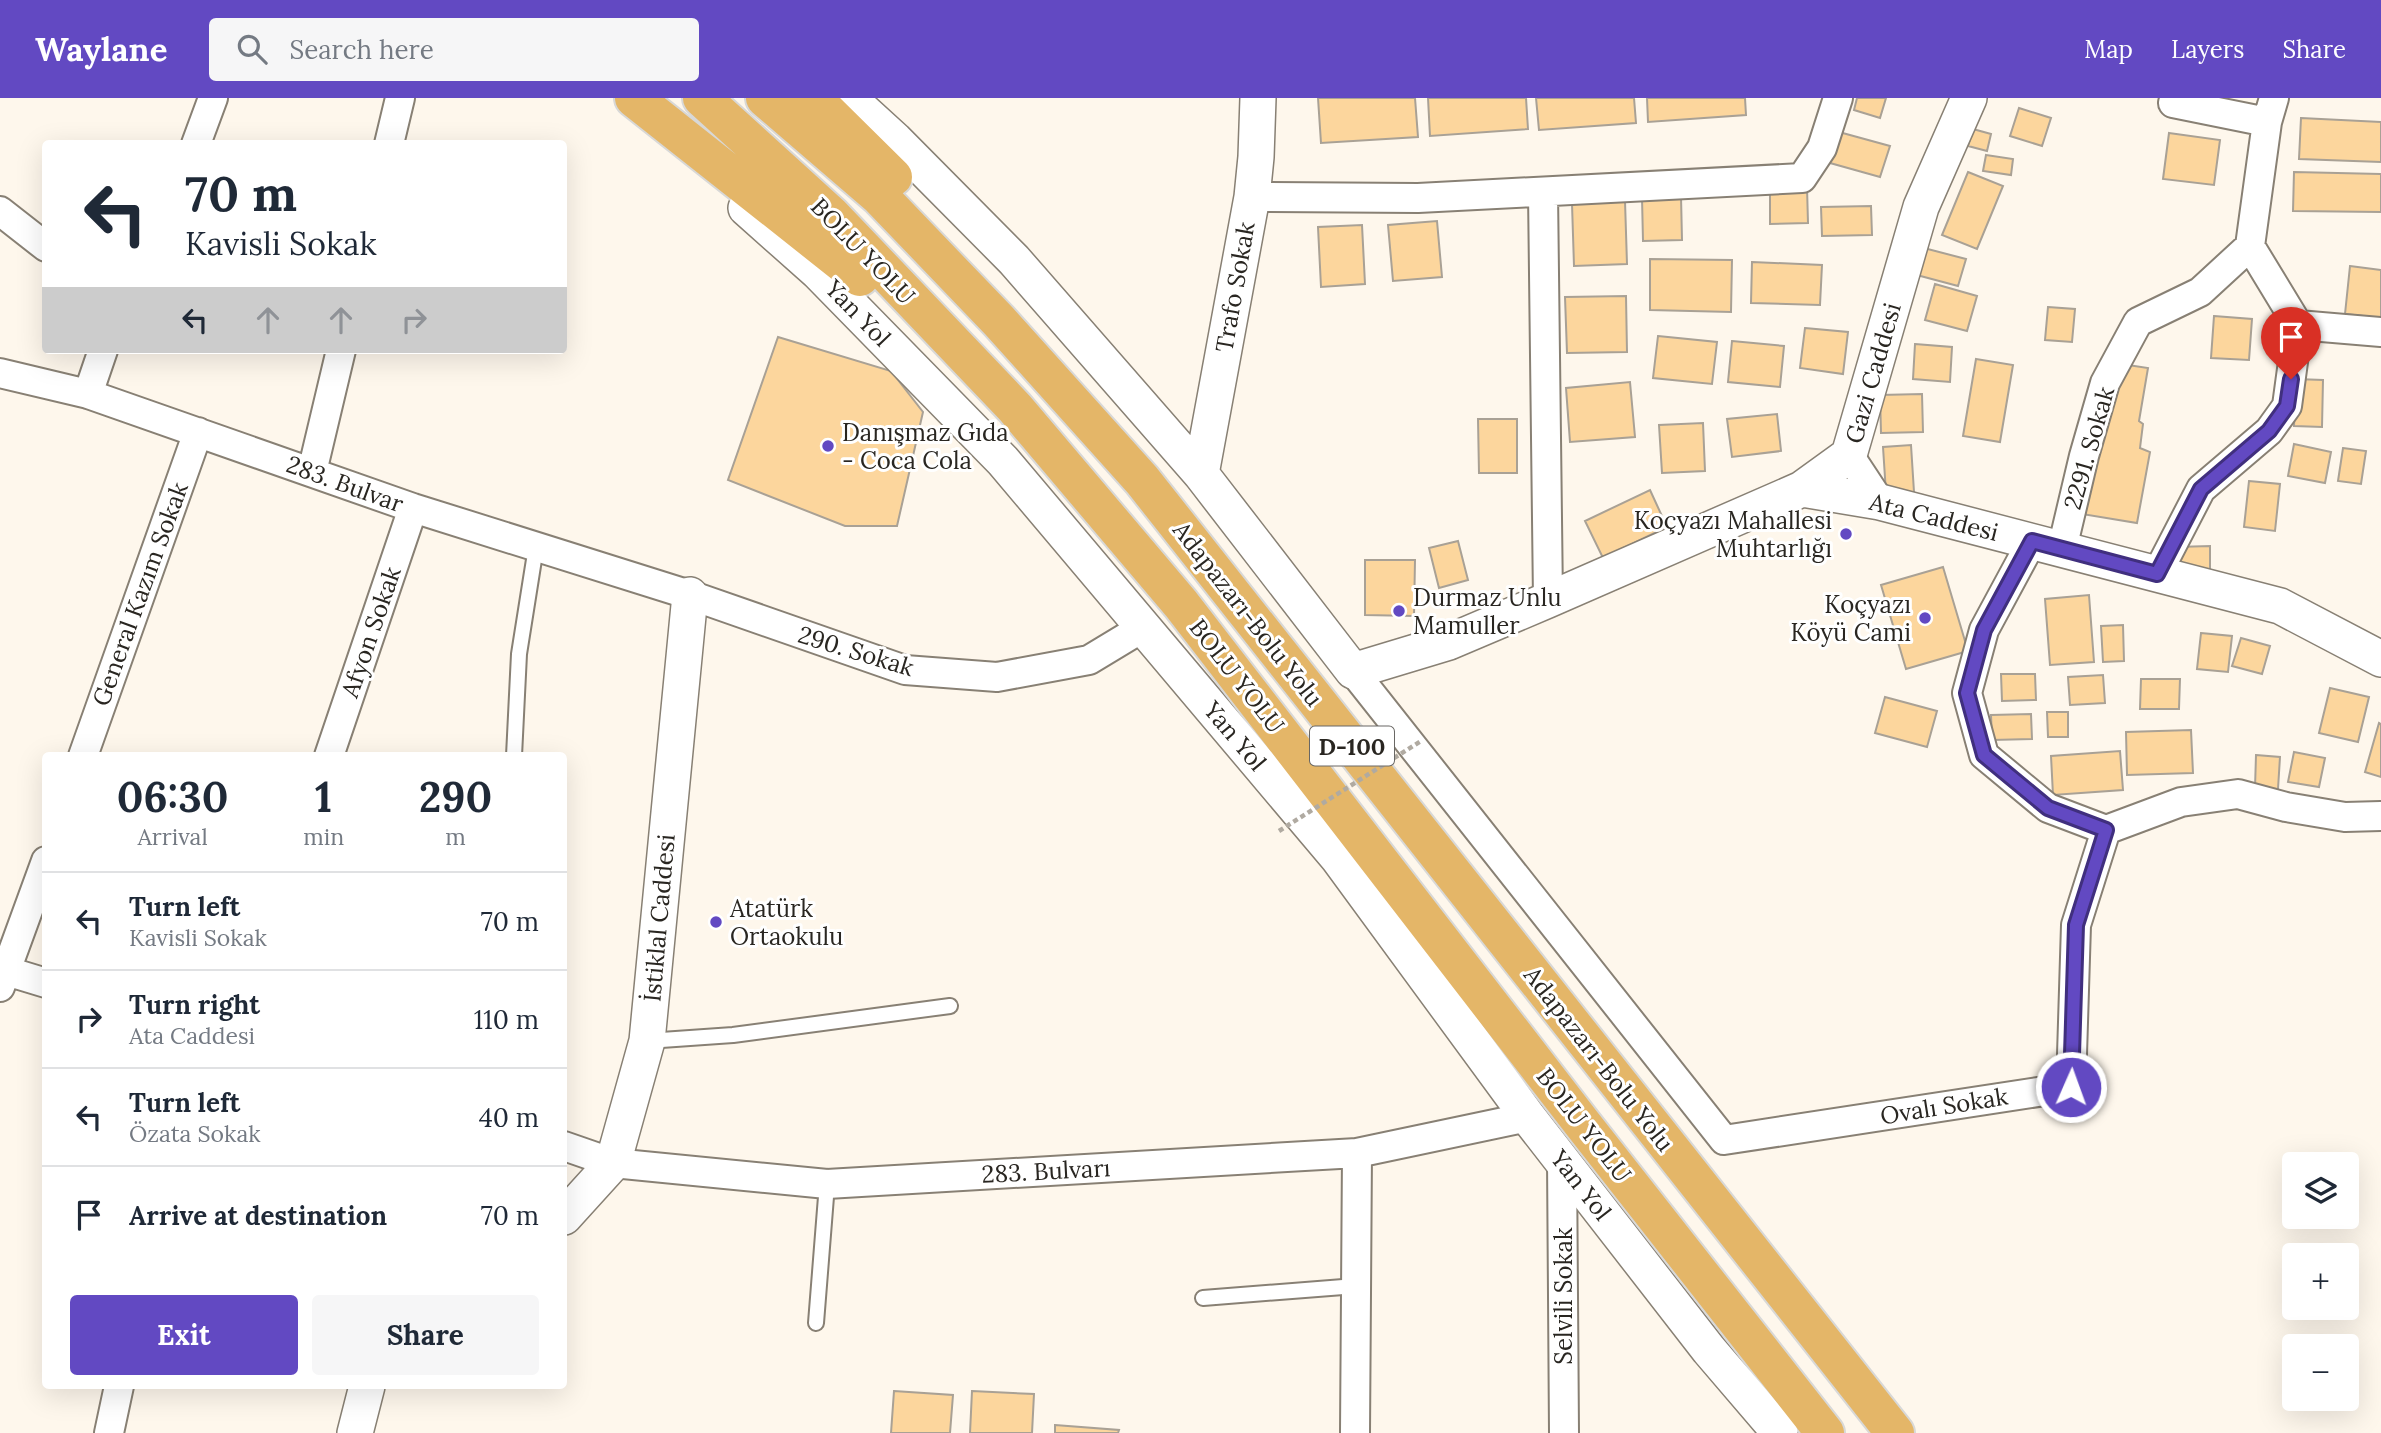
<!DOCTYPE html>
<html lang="en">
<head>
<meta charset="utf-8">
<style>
  :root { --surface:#fff; --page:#f6f6f7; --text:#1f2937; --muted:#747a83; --line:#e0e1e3; --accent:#6249c2 }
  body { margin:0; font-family:Lora,serif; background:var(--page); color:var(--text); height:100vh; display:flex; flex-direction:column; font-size:26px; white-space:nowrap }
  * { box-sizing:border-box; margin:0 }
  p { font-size:23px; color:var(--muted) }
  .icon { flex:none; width:38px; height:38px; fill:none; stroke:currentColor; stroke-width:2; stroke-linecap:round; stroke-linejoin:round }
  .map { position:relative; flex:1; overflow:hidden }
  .details { position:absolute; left:42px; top:654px; width:525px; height:637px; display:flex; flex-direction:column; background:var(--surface); border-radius:7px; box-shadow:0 7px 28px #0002 }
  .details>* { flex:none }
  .hud { position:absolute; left:42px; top:42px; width:525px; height:214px; border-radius:7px; box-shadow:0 7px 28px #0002; background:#fff; color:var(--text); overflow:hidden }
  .buttons { position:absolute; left:2282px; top:1054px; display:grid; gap:14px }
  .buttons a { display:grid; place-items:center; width:77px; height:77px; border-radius:7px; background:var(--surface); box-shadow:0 7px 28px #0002; font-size:35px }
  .pin { position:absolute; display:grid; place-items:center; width:60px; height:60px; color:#fff; margin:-72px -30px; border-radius:50% 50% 50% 0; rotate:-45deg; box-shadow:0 0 7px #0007 }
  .pin .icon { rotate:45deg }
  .me { position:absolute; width:77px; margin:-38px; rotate:2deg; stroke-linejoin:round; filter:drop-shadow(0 0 5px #0008) }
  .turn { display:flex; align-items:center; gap:24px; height:147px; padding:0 28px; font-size:32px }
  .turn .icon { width:91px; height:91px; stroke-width:2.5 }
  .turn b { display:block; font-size:49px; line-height:60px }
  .lanes { display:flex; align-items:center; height:66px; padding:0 28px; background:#0003; justify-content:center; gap:35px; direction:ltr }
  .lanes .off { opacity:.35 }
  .eta { display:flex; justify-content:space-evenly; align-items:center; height:119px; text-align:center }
  .eta b { font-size:42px; font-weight:700; line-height:49px }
  .action { display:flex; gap:14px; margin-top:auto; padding:14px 28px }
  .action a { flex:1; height:80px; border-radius:7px; background:var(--accent); color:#fff; font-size:28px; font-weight:700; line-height:80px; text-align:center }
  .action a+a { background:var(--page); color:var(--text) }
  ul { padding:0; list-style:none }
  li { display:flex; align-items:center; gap:21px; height:98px; padding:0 28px; border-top:2px solid var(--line) }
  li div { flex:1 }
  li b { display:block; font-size:26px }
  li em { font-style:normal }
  header { display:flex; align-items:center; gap:42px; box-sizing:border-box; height:98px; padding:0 35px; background:var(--accent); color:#fff }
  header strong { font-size:33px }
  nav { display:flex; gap:38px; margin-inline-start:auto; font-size:24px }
  .search { width:490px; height:63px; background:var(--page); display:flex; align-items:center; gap:18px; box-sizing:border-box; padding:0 24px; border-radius:7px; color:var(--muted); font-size:26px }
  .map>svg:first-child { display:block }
  .building { fill:#fcd69d; stroke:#a9a195; stroke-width:2 }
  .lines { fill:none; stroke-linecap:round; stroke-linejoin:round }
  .service-casing { stroke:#888074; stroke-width:18 }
  .minor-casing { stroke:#888074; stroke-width:32 }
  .tertiary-casing { stroke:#888074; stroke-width:38 }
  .trunk-casing { stroke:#d8d8d7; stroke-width:42 }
  .service { stroke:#fff; stroke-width:14 }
  .minor { stroke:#fff; stroke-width:28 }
  .tertiary { stroke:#fff; stroke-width:35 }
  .trunk { stroke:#e4b668; stroke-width:38 }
  .path-bridge { stroke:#b0aaa1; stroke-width:4.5; stroke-dasharray:5 3.5; stroke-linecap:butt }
  .route-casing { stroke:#402f7e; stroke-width:18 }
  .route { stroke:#6249c2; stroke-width:12 }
  .poi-dot { fill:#6249c2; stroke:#fff; stroke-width:2.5 }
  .labels { text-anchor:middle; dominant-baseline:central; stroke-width:6; stroke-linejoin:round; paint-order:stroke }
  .shield { fill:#fff; stroke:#696764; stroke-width:2 }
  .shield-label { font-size:23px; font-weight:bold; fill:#292621 }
  .street-label { font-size:24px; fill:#292621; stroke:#fff }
  .poi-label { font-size:24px; fill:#292621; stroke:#fff; text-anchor:start }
</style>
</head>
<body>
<header>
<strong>Waylane</strong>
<div class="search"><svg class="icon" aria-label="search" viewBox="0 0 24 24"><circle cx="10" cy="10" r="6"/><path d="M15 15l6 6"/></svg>Search here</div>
<nav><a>Map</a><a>Layers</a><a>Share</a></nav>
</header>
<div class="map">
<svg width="2381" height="1335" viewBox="0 0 2381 1335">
  <rect width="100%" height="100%" fill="#fef7ec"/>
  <path class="building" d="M1318 0H1415L1418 39 1321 45Z
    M1428 0H1526L1528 31 1430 38Z
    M1536 0H1634L1636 25 1539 32Z
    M1647 0H1745L1746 17 1648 24Z
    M1857 0H1886L1880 20 1854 12Z
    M2019 10 2051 20 2042 48 2010 38Z
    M2301 20 2381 24V64L2299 61Z
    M1973 31 1991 36 1987 53 1968 48Z
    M1839 34 1890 48 1880 79 1830 65Z
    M2169 35 2220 42 2214 87 2163 81Z
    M1986 57 2013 61 2011 77 1983 73Z
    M1968 74 2003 88 1977 151 1942 137Z
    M2294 74 2381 76V114L2293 113Z
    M1807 89 1808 125 1770 126V90Z
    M1681 98 1682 142 1643 143 1642 100Z
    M1625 103 1627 166 1574 168 1572 106Z
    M1871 108 1872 137 1822 138 1821 109Z
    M1437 123 1442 179 1393 183 1388 127Z
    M1362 127 1365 186 1321 189 1318 129Z
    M1920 149 1966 161 1958 188 1913 176Z
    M1650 161 1732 162 1731 214 1650 212Z
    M1752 164 1822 167 1820 207 1751 205Z
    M2350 168 2381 172V220L2345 216Z
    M1935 186 1977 198 1967 233 1925 222Z
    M1626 198 1627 254 1567 255 1565 199Z
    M2048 209 2075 211 2072 244 2045 242Z
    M2214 218 2252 221 2249 262 2211 260Z
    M1805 230 1848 234 1843 276 1800 270Z
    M1658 238 1717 244 1712 286 1653 280Z
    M778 239 891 273 923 314 897 428H845L728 382Z
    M1732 243 1784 248 1780 289 1728 284Z
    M1915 246 1952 249 1950 284 1913 281Z
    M1976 261 2013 267 2000 344 1963 338Z
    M2128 267 2148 270 2139 323 2143 326 2140 350 2150 354 2137 425 2082 416 2115 285Z
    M2296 281 2323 282 2322 329 2294 328Z
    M1630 284 1635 339 1570 344 1566 290Z
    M1922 296 1923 334 1881 335 1880 297Z
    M1777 316 1781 353 1732 359 1727 321Z
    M1478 321H1517V375H1479Z
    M1703 325 1705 373 1662 375 1659 327Z
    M2294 346 2331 354 2325 385 2288 378Z
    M1911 347 1914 394 1886 395 1883 349Z
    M2343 350 2366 353 2361 386 2338 383Z
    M2249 383 2280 386 2275 433 2244 429Z
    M1650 392 1667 429 1603 460 1585 423Z
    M1458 443 1468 482 1439 490 1429 450Z
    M2210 448V471L2177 472 2176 449Z
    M1365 462H1415L1414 518 1365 517Z
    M1943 469 1968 553 1906 571 1881 487Z
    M2089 497 2094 564 2050 567 2045 501Z
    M2123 527 2124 563 2103 564 2101 528Z
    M2201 535 2232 538 2228 574 2197 571Z
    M2241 540 2270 548 2262 576 2232 568Z
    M2001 576H2035L2036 602 2002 603Z
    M2103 577 2105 605 2070 607 2068 579Z
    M2141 581H2180L2179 611H2140Z
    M2330 590 2369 599 2358 644 2319 635Z
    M1885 599 1937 613 1927 649 1875 635Z
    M2047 614H2068V639H2048Z
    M2031 616 2032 641 1992 642 1991 617Z
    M2379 625 2381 626V679L2365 674Z
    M2191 632 2193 675 2127 677 2126 634Z
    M2120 653 2123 692 2053 697 2051 658Z
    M2294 654 2325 660 2319 689 2288 684Z
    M2256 657 2280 659 2278 691 2255 690Z
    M894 1293 953 1297 950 1335H891Z
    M972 1293 1034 1296 1032 1335H970Z
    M1055 1327 1119 1332 1118 1335H1055Z"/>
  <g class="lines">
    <defs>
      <path id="service" d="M514 658 519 556 536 449
        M647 943 733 937 950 908
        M1203 1200 1356 1188
        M816 1225 827 1086"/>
      <path id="minor" d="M2173 5 2267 24
        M196 46 213 0
        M389 46 400 0
        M1543 94 1548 502
        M1252 99 1418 100 1802 80 1822 50 1838 0
        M0 113 46 149
        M2298 227 2381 234
        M0 275 88 296 413 410 690 497 905 572 997 579 1089 562 1142 530
        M88 296 103 252
        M1849 357 1880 404
        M312 374 341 252
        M2032 443 1984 532 1967 595 1984 657 2048 710 2106 732 2181 704 2238 696 2286 709 2345 719 2381 718
        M2062 451 2084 358 2105 285 2138 224 2200 194 2250 148
        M2157 476 2201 391 2269 333 2287 308 2298 227 2250 148 2267 24 2274 0
        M1353 573 1724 1042 2071 989 2076 827 2106 732
        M83 658 198 334
        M329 658 413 410
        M0 871 46 885
        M0 889 46 763
        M564 1048 613 1065 827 1086 1357 1055 1528 1019
        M1562 1061 1564 1335
        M109 1335 119 1288
        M1355 1335 1357 1055"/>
      <path id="tertiary" d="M849 0 895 42 1014 162 1201 376 1353 573 1449 544 1548 502 1802 391 1849 357 1921 109 1969 0
        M746 110 818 174 1003 363 1338 760 1528 1019 1709 1252 1780 1335
        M1201 376 1252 99 1256 59 1258 0
        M1802 391 1880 404 2280 508 2381 561
        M564 1119 613 1065 647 943 690 497
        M355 1335 367 1288"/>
      <path id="trunk" d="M634 0 860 179
        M702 0 831 117 1015 310 1181 506 1581 1024 1825 1335
        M765 0 879 98 999 223 1142 382 1895 1335
        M813 0 893 79"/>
    </defs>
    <use href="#service" class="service-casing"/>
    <use href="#minor" class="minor-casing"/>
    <use href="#tertiary" class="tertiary-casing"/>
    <use href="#trunk" class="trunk-casing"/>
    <use href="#service" class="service"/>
    <use href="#minor" class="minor"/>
    <use href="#tertiary" class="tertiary"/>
    <use href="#trunk" class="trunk"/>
    <path class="path-bridge" d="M1279 733 1421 643"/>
  </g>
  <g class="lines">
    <defs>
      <path id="route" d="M2071 989 2076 827 2106 732 2048 710 1984 657 1967 595 1984 532 2032 443 2157 476 2201 391 2269 333 2287 308 2291 281"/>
    </defs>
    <use href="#route" class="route-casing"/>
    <use href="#route" class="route"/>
  </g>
  <g class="poi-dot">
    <circle cx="828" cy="348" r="7"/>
    <circle cx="1846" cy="436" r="7"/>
    <circle cx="1399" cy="513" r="7"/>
    <circle cx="1925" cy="520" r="7"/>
    <circle cx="716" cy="824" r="7"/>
  </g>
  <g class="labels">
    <rect class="shield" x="1310" y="628.5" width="84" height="39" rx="5"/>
    <g class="shield-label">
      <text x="1352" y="648">D-100</text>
    </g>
    <g class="street-label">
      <text transform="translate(863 153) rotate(46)">BOLU YOLU</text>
      <text transform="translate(1235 189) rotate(-80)">Trafo Sokak</text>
      <text transform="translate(858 215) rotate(46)">Yan Yol</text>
      <text transform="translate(1873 275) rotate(-74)">Gazi Caddesi</text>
      <text transform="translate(2089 350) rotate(-74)">2291. Sokak</text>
      <text transform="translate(345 386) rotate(20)">283. Bulvar</text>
      <text transform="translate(1934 419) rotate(14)">Ata Caddesi</text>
      <text transform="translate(140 496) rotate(-70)">General Kazım Sokak</text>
      <text transform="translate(1248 516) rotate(52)">Adapazarı-Bolu Yolu</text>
      <text transform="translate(371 534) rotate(-71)">Afyon Sokak</text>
      <text transform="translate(856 553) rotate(17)">290. Sokak</text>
      <text transform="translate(1237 578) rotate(52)">BOLU YOLU</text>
      <text transform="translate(1235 638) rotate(50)">Yan Yol</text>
      <text transform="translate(659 820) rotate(-85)">İstiklal Caddesi</text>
      <text transform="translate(1599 961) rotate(52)">Adapazarı-Bolu Yolu</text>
      <text transform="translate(1944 1008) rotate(-9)">Ovalı Sokak</text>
      <text transform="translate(1584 1027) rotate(52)">BOLU YOLU</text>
      <text transform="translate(1046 1073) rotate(-3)">283. Bulvarı</text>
      <text transform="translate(1581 1087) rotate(52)">Yan Yol</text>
      <text transform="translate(1563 1198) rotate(-90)">Selvili Sokak</text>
    </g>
    <g class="poi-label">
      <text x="842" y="334">Danışmaz Gıda<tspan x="842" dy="28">- Coca Cola</tspan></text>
      <text x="1832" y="422" text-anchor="end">Koçyazı Mahallesi<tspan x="1832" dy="28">Muhtarlığı</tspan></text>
      <text x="1413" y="499">Durmaz Unlu<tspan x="1413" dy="28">Mamuller</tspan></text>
      <text x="1911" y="506" text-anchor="end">Koçyazı<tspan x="1911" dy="28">Köyü Cami</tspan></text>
      <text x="730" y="810">Atatürk<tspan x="730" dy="28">Ortaokulu</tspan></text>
    </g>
  </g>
</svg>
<div class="buttons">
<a><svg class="icon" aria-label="layers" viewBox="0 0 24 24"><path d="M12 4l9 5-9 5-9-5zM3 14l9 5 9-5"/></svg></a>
<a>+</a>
<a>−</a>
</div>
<div class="pin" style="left:2291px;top:281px;background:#d93025"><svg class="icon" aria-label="arrive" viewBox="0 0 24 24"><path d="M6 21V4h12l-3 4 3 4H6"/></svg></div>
<svg class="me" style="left:2071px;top:989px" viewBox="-20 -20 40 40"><circle r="17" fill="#6249c2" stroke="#fff" stroke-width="3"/><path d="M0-11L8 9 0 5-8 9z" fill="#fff"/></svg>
<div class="hud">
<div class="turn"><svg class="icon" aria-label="left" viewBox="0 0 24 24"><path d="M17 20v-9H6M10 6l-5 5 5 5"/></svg><div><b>70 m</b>Kavisli Sokak</div></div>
<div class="lanes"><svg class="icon" aria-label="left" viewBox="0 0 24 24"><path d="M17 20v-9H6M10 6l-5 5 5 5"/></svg><svg class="icon off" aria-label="ahead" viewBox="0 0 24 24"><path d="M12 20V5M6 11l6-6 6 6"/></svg><svg class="icon off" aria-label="ahead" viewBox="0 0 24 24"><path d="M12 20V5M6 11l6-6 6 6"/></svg><svg class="icon off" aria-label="right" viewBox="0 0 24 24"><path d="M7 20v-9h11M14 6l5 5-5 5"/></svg></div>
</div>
<section class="details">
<div class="eta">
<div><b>06:30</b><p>Arrival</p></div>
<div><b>1</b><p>min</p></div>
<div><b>290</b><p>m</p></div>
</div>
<ul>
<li><svg class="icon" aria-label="left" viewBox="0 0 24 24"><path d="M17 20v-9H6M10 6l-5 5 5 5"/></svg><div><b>Turn left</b><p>Kavisli Sokak</p></div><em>70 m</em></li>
<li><svg class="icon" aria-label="right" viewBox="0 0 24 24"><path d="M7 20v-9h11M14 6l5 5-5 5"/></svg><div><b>Turn right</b><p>Ata Caddesi</p></div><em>110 m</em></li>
<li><svg class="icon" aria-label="left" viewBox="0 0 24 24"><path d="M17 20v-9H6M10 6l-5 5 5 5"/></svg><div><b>Turn left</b><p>Özata Sokak</p></div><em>40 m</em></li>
<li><svg class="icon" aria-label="arrive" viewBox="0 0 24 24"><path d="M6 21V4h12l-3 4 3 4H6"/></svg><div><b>Arrive at destination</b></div><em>70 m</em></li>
</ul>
<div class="action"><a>Exit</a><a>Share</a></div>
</section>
</div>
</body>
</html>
